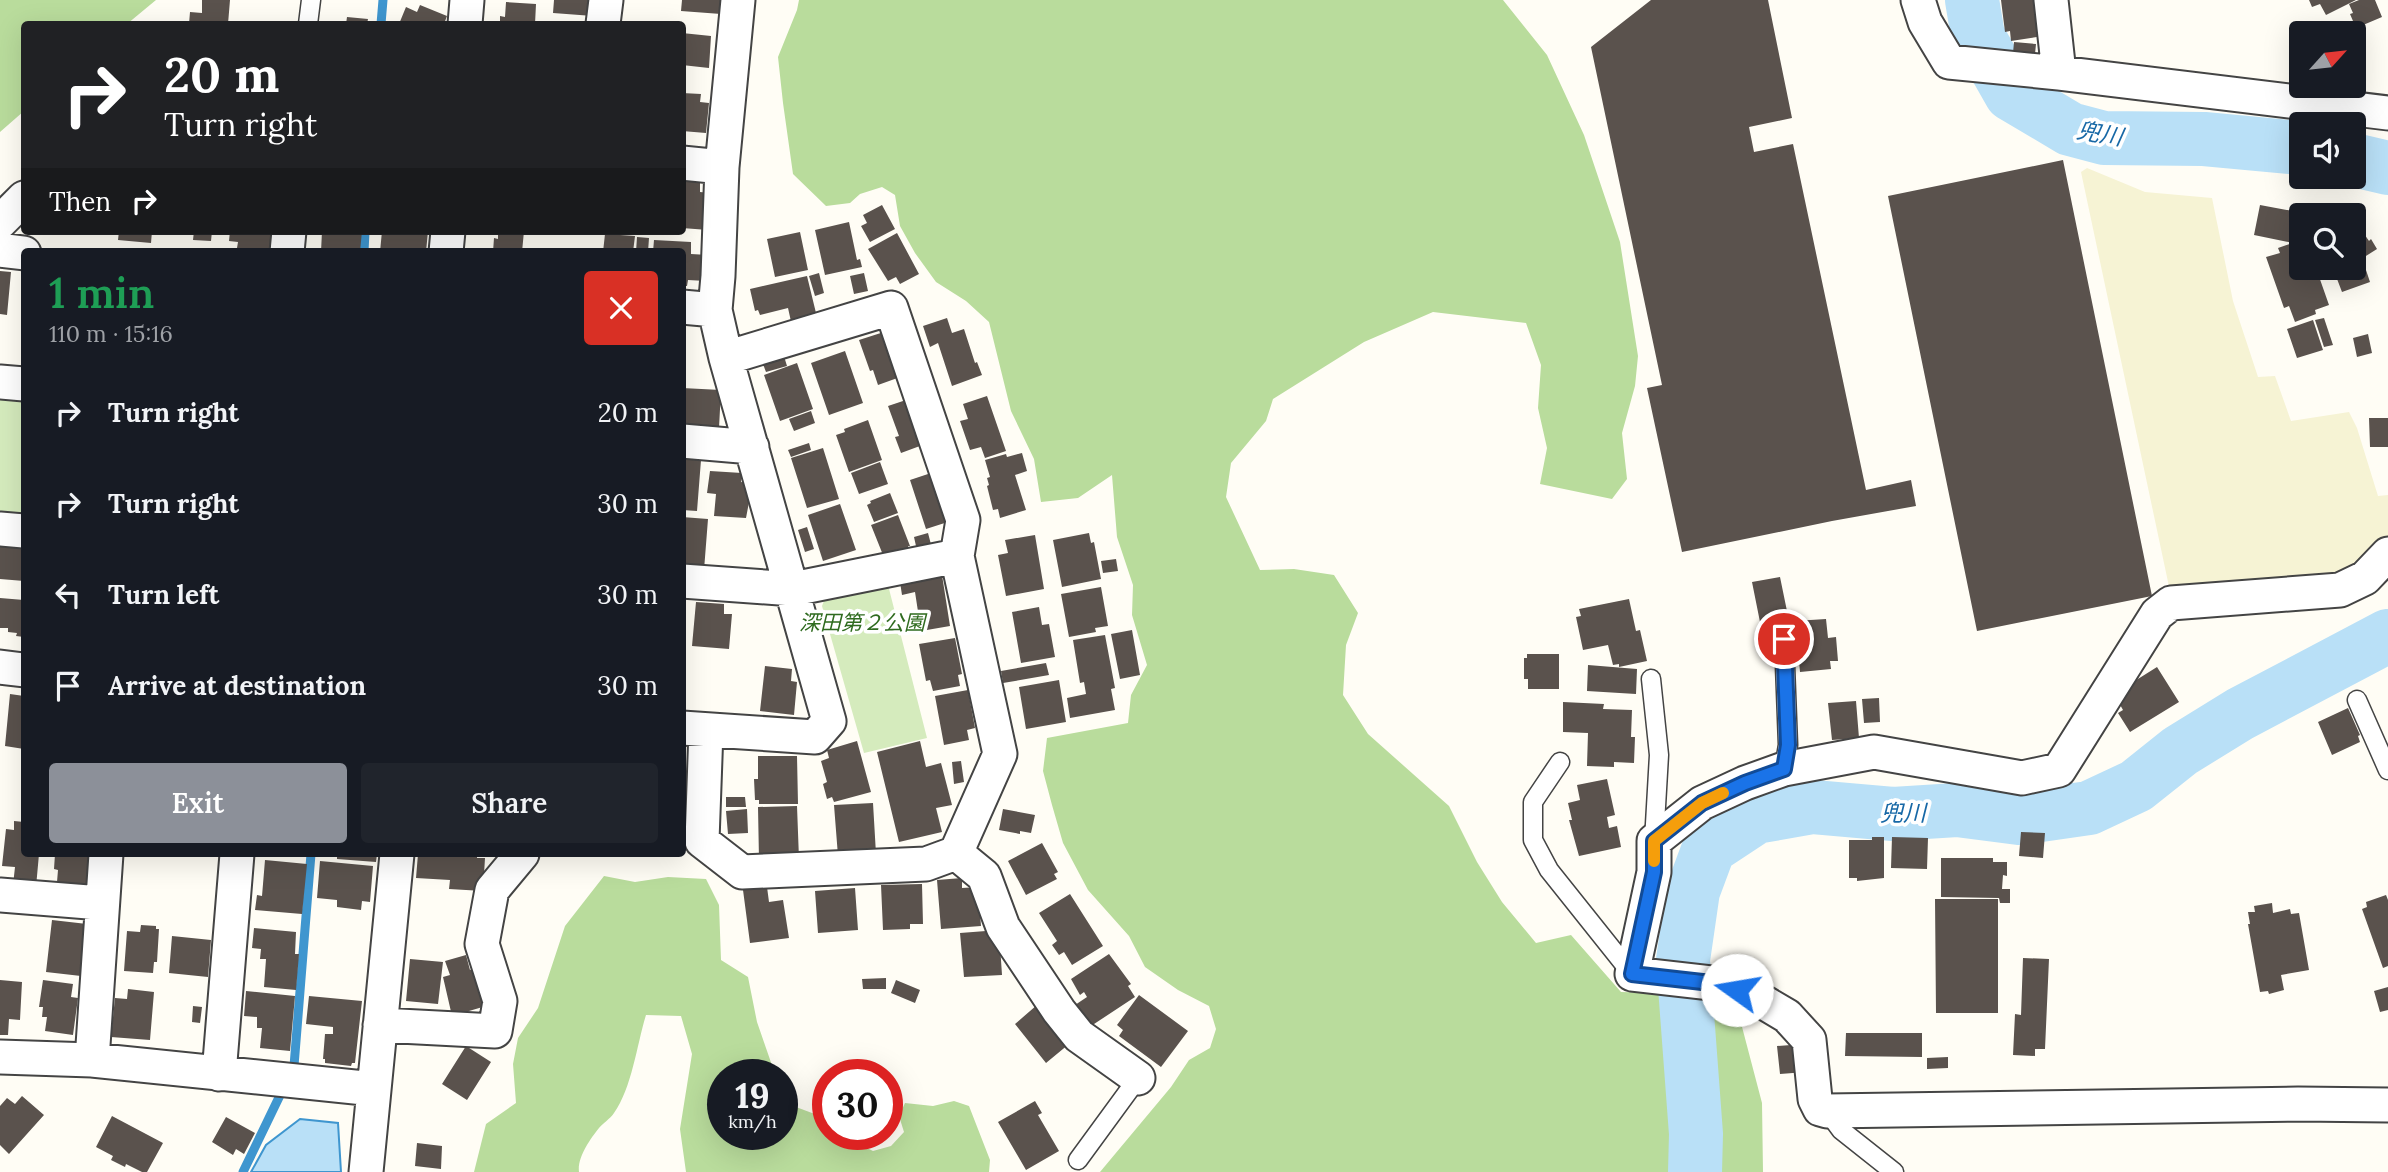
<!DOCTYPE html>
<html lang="en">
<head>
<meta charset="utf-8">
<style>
  :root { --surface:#171b24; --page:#20242c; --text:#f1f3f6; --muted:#9ea1a6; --accent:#8c9099 }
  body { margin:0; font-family:Lora,"Noto Sans JP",serif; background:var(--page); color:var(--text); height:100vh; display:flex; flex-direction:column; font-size:26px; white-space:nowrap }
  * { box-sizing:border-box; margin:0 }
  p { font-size:23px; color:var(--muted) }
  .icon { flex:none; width:38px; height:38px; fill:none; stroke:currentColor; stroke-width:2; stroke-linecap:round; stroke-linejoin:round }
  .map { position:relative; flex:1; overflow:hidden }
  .sheet { position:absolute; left:21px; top:248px; width:665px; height:609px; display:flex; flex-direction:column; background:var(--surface); border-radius:7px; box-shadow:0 7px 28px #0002 }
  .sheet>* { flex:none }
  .guide { position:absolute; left:21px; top:21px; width:665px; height:214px; border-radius:7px; box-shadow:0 7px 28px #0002; background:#202124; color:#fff; overflow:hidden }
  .needle { width:46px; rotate:63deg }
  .controls { position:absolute; left:2289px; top:21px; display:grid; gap:14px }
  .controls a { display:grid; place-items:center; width:77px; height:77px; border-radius:7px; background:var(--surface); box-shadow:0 7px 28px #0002; font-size:35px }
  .speed { position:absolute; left:707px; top:1059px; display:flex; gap:14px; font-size:35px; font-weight:700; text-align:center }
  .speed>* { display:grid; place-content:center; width:91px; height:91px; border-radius:50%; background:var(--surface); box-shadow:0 7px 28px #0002; line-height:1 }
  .speed small { font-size:18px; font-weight:400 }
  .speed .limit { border:10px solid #d22; background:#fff; color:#111 }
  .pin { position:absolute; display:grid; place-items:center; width:60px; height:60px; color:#fff; margin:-30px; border:4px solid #fff; border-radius:50%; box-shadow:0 2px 7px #0007 }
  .me { position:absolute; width:77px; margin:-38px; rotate:283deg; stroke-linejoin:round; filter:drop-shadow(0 0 5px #0008) }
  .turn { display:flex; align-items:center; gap:24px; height:147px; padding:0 28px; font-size:32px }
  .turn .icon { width:91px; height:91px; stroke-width:2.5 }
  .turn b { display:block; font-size:49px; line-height:60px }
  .then { display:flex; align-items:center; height:66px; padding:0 28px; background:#0003; gap:14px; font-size:26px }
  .round { display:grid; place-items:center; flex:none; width:74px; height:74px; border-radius:7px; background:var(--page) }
  .headline { display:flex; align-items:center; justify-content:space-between; height:119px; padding:0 28px }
  h1 { font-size:42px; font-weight:600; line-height:52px; color:#1e9e55 }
  .button { display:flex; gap:14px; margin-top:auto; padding:14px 28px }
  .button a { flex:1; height:80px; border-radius:7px; background:var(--accent); color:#fff; font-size:28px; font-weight:600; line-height:80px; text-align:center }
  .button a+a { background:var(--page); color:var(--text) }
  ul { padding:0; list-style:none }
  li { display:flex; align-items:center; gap:21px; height:91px; padding:0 28px }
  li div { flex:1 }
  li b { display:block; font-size:26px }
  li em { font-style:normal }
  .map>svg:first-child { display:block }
  .farmland { fill:#f6f3d4 }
  .green { fill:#d5ebbd }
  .forest { fill:#b9dc9c }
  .water { fill:#b9e0f7; stroke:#3f96cf; stroke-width:2 }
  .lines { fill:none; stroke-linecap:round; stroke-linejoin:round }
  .stream { stroke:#3f96cf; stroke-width:9 }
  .river { stroke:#b9e0f7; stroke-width:54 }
  .building { fill:#5a524d }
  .service-casing { stroke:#444; stroke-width:21 }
  .minor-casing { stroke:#444; stroke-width:37 }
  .service { stroke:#fff; stroke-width:18 }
  .minor { stroke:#fff; stroke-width:33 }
  .route-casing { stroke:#114b97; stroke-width:18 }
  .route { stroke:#1a73e8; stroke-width:12 }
  .slow { stroke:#f59e0b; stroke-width:12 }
  .labels { text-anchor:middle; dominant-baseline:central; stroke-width:7; stroke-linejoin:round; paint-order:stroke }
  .park-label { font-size:21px; font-style:italic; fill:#2f6b1f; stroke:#fff }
  .water-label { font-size:23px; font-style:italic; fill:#1768a6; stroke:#fff }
</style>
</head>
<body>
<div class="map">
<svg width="2388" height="1172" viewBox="0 0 2388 1172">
  <rect width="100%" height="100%" fill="#fffdf5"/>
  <path class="farmland" d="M2087 168 2145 192 2212 198 2233 301 2258 377 2275 376 2291 421 2349 412 2357 428 2378 496 2388 495V538L2381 549 2326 581 2171 596 2081 172Z"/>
  <path class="green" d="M0 393 24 395V519L0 517Z
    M887 581 927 738 864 753 822 606 827 593Z"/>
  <path class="forest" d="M0 0H156L127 24H24V111L0 132Z
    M799 0H1503L1547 55 1584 135 1620 242 1638 356 1635 386 1622 433 1627 479 1612 499 1540 484 1547 448 1538 408 1541 365 1526 323 1433 312 1364 342 1273 399 1266 421 1231 463 1226 497 1260 570 1294 569 1334 575 1358 613 1346 645 1343 695 1368 734 1449 806 1477 862 1502 902 1536 943 1571 935 1621 992 1712 994 1741 1023 1762 1103 1763 1172H1100L1171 1087 1189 1060 1210 1048 1216 1029 1209 1006 1178 990 1145 967 1129 936 1088 890 1063 843 1052 805 1043 771 1047 738 1128 723 1131 695 1147 665 1132 615 1133 585 1117 537 1112 475 1078 498 1041 502 1034 459 1011 411 989 322 966 301 936 282 915 253 900 226 895 195 882 187 860 194 850 203 826 206 793 174 783 103 778 57 797 10Z
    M604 876 635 882 668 877 706 879 719 905 721 960 748 977 757 1022 775 1074H723V1134H782V1091L788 1104 828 1119V1134H852L859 1144 873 1151 891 1146 904 1132 899 1116 905 1103 933 1106 954 1101 969 1106 990 1160 989 1172H686L680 1129 692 1054 681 1016 646 1015C637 1044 632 1088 614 1113 610 1119 603 1123 599 1128 590 1139 577 1158 579 1172H474L486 1124 516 1103 513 1064 518 1038 538 1008 565 926Z"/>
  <path class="water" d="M300 1119 338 1123 341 1172H251L266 1145Z"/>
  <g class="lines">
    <path class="stream" d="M381 24 383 0
      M364 252 365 231
      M290 1075 294 1066 311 854
      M243 1172 284 1087"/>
    <path class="river" d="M1972 0 1978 36 2011 94 2070 129 2104 138 2204 139 2301 148
      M2354 160 2388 168
      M1695 1172 1696 1134 1683 960 1693 891 1709 848 1756 817 1813 807 1893 814 1957 810 2019 818 2089 808 2136 786 2180 751 2240 714 2388 636"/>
  </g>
  <path class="building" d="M202 0H230L228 24H189L190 12 202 13Z
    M554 0H594L593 16 553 13Z
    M682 0H722L721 14 681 11Z
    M1651 0H1768L1792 118 1749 127 1754 152 1793 144 1866 490 1911 480 1916 506 1832 521 1682 552 1647 388 1662 385 1591 47Z
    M2001 0H2038L2043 36 2011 41 2010 31 2005 32Z
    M2309 0H2356L2326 15 2320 4 2312 7Z
    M2359 0H2375L2382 17 2356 28 2350 14 2353 13 2349 4Z
    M506 2 536 4 535 24H500V16L505 17Z
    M420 5 447 16 444 24H399L406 7 417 12Z
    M347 17 368 19 367 24H346Z
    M682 33 711 36 709 68 682 65Z
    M2014 42 2036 44 2035 54 2013 53Z
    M682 93 701 94 700 102 709 103 706 133 682 131Z
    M2063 160 2152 596 1977 631 1888 196Z
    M682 180 700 181V192L710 193 708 230 682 228Z
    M882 205 895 229 870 242 861 226 867 223 863 215Z
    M2260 205 2298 212 2293 243 2254 235Z
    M849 222 857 260 860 259 862 267 825 275 815 230Z
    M2356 222 2369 241 2371 239 2377 249 2358 261 2354 254V224Z
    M119 231H152L151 243 118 240Z
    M194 231H212L211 241 193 240Z
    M230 231H269V234H271L270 251 237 248 238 242 229 241Z
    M322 231H362L360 252H321Z
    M382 231H428L426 252H380Z
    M498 231H524L522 252H493L494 238 498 239Z
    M800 232 808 270 775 277 767 239Z
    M897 233 919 274 900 284 896 277 888 281 868 249Z
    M605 234 635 236 633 252H603Z
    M637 237 649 238 648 252H636Z
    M654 240 691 242V254L708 255 706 281 688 280 687 286H682V252H653Z
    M2301 240V268H2316L2329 305 2315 310 2316 314 2295 322 2289 306 2284 308 2266 257 2280 253 2278 248Z
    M2363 261 2370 282 2342 292 2334 271 2354 268V264Z
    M0 271 11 272 7 315 0 314Z
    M819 273 824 293 815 296 809 276Z
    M864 273 868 291 854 294 850 276Z
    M807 276 816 313H818L792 326 788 308 760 315 758 310 755 311 750 289Z
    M947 318 952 333 964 329 975 363 977 362 982 375 952 386 938 343 930 347 923 326Z
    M2324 318 2333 345 2324 347 2315 320Z
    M2313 320 2323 350 2297 358 2287 329Z
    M887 331 903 376 878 385 873 370 870 371 859 340Z
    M2368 334 2372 353 2357 357 2353 338Z
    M845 351 863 403 829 415 811 363Z
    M783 353 787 366 766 372 761 359Z
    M797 363 813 409 780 421 764 375Z
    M682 388 721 390 719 428 682 426Z
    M987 396 1006 451 985 458 981 447 970 450 960 421 968 419 963 404Z
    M909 399 928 443 901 453 895 437 899 436 888 406Z
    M811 411 815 423 794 431 789 419Z
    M2369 418H2388V447H2370Z
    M868 420 882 460 849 472 836 435 845 432 844 429Z
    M809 443 811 450 791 457 788 450Z
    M823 448 839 499 807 508 791 458Z
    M1022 453 1027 471 1015 475 1026 510 1000 518 998 509 993 510 987 486 989 485 987 478 990 477 985 460 1006 454 1007 457Z
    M682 458 701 460 697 511 682 510Z
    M880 462 888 484 859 494 851 473Z
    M710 471 742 473 741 482 748 483V497H750L746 518 714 516 716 494 707 493Z
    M937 471 954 520 926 529 910 480Z
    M890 493 898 513 874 522 867 505 871 503 870 501Z
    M840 504 856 550 823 561 808 515Z
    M898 515 910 546H908L910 553 902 557 899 549 883 555 871 525Z
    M682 517 708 519 704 570 682 568Z
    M807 527 814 549 805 552 798 530Z
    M928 533 933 552 918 555 914 537Z
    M1089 533 1091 543 1094 542 1101 579 1062 587 1053 540Z
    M1035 535 1044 589 1006 596 998 555 1008 553 1005 540Z
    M0 540 24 542V581L0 579Z
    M1116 559 1118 571 1103 573 1101 561Z
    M942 575 950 626 921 631 915 592 902 595 900 582Z
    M1780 577 1788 616 1760 622 1752 582Z
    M1101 587 1108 626 1095 628 1096 632 1069 637 1061 594Z
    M0 598 24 600V637L16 636 17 633 8 632V628H0Z
    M1629 599 1636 631 1640 630 1647 661 1619 667V664L1613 665 1608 645 1583 650 1576 617 1581 616 1579 609Z
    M696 602 724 604V614H732L729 649 692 646Z
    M1039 607 1042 625 1049 624 1055 657 1021 663 1012 612Z
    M1826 619 1828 638 1836 637 1838 661H1830L1831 669 1800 672 1795 621Z
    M1132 630 1140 675 1120 679 1111 634Z
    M1105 635 1115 688 1111 689 1115 710 1070 718 1067 698 1086 694 1084 682 1080 683 1073 640Z
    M955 638 962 674 958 675 960 686 933 691 930 680 926 681 919 644Z
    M1527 654H1559V689H1528V679H1524V658H1527Z
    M1046 663 1049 675 1003 683 1001 671Z
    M1588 665 1637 669 1636 694 1587 691Z
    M765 666 792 669 791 681 797 682 794 715 760 711Z
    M2157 667 2179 702 2130 732 2118 713 2123 710 2114 694Z
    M1059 680 1066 722 1026 729 1019 687Z
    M968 690 975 728 967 730 969 740 944 745 935 696Z
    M10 694 24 696V749L5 746Z
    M1879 698 1880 722 1864 723 1862 699Z
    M1856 701 1859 738 1832 740 1828 703Z
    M1563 702 1604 704 1603 709 1632 710 1631 737H1635L1634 763 1614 762V767L1587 766 1588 733 1563 732Z
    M2348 708 2360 735 2358 736 2360 742 2332 755 2318 722Z
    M857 741 871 792 834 802 832 797 827 799 823 784 827 782 821 761 829 758 827 750Z
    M920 741 926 767 941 763 952 805 936 808 942 832 899 842 877 752Z
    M758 756H797L798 804H759V800H755L754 779H758Z
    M961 761 964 782 954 784 952 762Z
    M1607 779 1615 815 1607 817 1609 828 1617 826 1621 847 1579 856 1569 820H1572L1568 803 1580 800 1577 785Z
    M726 797H745L746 807H726Z
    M873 803 876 854 838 856 834 805Z
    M797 806 799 859 759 860 758 807Z
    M747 809 748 833 728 834 726 811Z
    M1003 809 1035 815 1031 833 1020 831V834L999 830Z
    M14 821 24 822V854H39L36 887 13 885 15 867 2 866 6 829 14 830Z
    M2021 832 2045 833 2043 858 2019 856Z
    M1872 837H1884V878L1857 881V878H1849V840H1872Z
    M1892 837 1928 838 1927 869 1891 868Z
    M1042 843 1058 872 1054 874 1057 879 1026 895 1008 861Z
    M55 854H93L91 873 88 872 86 885 57 882 58 870 54 869Z
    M337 854H377L376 862 337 859Z
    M418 854H477V858H485L483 891 449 889 450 880 416 878Z
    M1941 858H1993V862H2007V876L2003 875 2002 889H2010V903H2000L1999 898 1941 897Z
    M265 860 307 864 302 914 255 910 257 895 262 896Z
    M320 861 373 866 370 902 362 901 361 910 337 907V900L317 898Z
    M962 878V888L978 887 981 926 941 929 937 880Z
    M922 884 923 924H910V929L883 930 881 885Z
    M767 887 769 902 783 900 789 938 750 943 743 890Z
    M855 888 858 930 818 933 815 891Z
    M1070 894 1103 946 1072 965 1064 952 1059 955 1052 945 1057 941 1039 913Z
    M2386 895 2388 900V966L2383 968 2362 909 2367 907 2366 902Z
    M1935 899H1998V1013H1936Z
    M2272 903 2273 913 2290 909 2291 914 2299 913 2309 970 2281 975 2284 990 2269 994 2268 991 2260 992 2248 924H2250L2248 912H2255L2254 906Z
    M52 920 87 924 81 976 46 972Z
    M141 925 156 926V929H159L157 962H154L153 973 124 971 127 931 140 932Z
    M254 928 296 932 295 954H299L296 990 264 987 266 959H260L261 949 252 948Z
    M999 930 1002 975 964 977 960 933Z
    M172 936 211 940 208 977 169 973Z
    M1109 954 1131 984 1128 986 1135 997 1088 1028 1075 1005 1087 997 1084 992 1080 995 1071 979Z
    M466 955 470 970 475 968 486 1006 452 1016 443 977 450 975 445 961Z
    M2023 958 2049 959 2045 1049H2035V1056L2013 1055 2015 1014 2021 1015Z
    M410 959 443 962 438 1004 406 1001Z
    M886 978V989H863L862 979Z
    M0 980 22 982 20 1020 9 1019 8 1035H0Z
    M43 980 73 984 71 997 78 998 73 1035 45 1031 47 1017H42L43 1007H39Z
    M896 980 920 990 915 1003 891 993Z
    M2388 987V1010L2380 1012 2374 991Z
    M128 989 154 992 150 1040 111 1037 115 998 127 999Z
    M246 991 295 996 290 1051 260 1048 262 1028H257V1017L244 1016Z
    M1139 995 1188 1031 1161 1067 1119 1036 1123 1030 1117 1025Z
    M309 996 362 1001 355 1063H352L351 1066 325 1063V1059H323L325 1034H333V1027L306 1024Z
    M1037 1005 1069 1044 1046 1063 1015 1024Z
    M193 1006 202 1007 200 1023 192 1022Z
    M1846 1033H1922V1057L1845 1056Z
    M1804 1044 1806 1072 1780 1074 1777 1046Z
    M466 1046 491 1062 467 1100 442 1084Z
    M1948 1057V1068L1927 1069V1058Z
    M22 1096 44 1115 9 1154 0 1145V1106L7 1098 15 1104Z
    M1035 1101 1042 1113 1038 1115 1059 1151 1026 1170 998 1122Z
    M112 1116 163 1143 147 1172H142L126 1164 125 1167 111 1160 113 1156 96 1147Z
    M226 1117 255 1133 244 1154 236 1149 233 1155 212 1142Z
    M417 1143 442 1146 441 1169 415 1166Z"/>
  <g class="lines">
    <defs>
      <path id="service" d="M308 24 311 0
        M1784 639 1788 745 1784 769
        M1651 679 1659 755 1654 841
        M2357 700 2388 770
        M1560 762 1533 802V840L1549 870 1632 974
        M1827 1111 1841 1130 1894 1172
        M1078 1160 1138 1078"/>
      <path id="minor" d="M1918 0 1925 22 1949 62 2059 73 2388 113
        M2051 0 2059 73
        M465 24 467 0
        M603 24 606 0
        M682 163 722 167
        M0 222 24 198
        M0 250 24 253
        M287 252 289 231
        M446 252 448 231
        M682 307 715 310
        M0 382 24 384
        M682 441 752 447
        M0 529 24 531
        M2388 554 2365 578 2340 590 2171 603 2157 614 2059 770 2022 778 1874 752 1784 769 1745 783 1702 803 1654 841V872L1632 974 1720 984 1755 997 1787 1016 1809 1040 1815 1099 1820 1109 1827 1111 2298 1104 2388 1105
        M682 581 793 589 957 556
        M0 667 24 670
        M682 728 815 737 829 721 726 358 715 310 718 276 722 167 738 0
        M706 730 702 841 742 872 926 864 956 853 1000 754 957 556 963 520 891 308 726 358
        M956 853 984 876 1003 927 1059 1011 1079 1036 1138 1078
        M0 895 101 903
        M380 1025 495 1031 500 1001 482 944 492 890 522 854
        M0 1057 92 1060 374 1089
        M92 1060 106 854
        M219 1074 237 854
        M366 1172 397 854"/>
    </defs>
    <use href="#service" class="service-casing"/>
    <use href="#minor" class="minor-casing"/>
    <use href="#service" class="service"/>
    <use href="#minor" class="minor"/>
  </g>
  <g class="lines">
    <defs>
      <path id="route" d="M1737 990 1720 984 1632 974 1654 872V841L1702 803 1745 783 1784 769 1788 745 1784 639"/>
    </defs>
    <use href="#route" class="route-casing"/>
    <use href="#route" class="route"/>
    <path class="slow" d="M1654 861V841L1702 803 1723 793"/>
  </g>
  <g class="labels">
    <g class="park-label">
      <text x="862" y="622">深田第２公園</text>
    </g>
    <g class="water-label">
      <text transform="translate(2100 133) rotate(10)">兜川</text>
      <text x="1903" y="812">兜川</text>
    </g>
  </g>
</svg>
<div class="controls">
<a><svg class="needle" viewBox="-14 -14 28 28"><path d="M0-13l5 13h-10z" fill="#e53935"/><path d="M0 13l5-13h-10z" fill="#9ea1a6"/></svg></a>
<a><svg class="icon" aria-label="sound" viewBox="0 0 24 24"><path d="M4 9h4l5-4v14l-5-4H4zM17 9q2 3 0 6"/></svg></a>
<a><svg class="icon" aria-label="search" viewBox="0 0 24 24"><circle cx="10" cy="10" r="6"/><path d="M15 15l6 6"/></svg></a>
</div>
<div class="speed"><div>19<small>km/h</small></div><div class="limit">30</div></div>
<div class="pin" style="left:1784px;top:639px;background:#d93025"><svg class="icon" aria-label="arrive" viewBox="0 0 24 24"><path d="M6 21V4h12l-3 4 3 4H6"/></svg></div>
<svg class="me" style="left:1737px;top:990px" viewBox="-20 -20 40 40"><circle r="19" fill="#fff"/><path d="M0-13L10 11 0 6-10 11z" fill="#1a73e8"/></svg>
<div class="guide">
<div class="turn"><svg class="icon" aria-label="right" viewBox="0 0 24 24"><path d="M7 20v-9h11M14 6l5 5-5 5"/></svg><div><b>20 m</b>Turn right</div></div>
<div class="then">Then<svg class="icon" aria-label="right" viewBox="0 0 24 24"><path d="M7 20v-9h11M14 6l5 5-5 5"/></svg></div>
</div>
<section class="sheet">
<div class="headline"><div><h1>1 min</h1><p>110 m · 15:16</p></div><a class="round" style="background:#d93025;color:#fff"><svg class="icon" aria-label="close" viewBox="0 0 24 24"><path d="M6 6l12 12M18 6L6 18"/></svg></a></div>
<ul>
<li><svg class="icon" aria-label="right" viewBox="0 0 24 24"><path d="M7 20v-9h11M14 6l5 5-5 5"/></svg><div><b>Turn right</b></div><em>20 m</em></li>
<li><svg class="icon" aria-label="right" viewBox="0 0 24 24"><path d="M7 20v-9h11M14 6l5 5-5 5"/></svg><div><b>Turn right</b></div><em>30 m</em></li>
<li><svg class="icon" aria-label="left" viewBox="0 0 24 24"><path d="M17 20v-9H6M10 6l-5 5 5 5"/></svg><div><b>Turn left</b></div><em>30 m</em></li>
<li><svg class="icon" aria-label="arrive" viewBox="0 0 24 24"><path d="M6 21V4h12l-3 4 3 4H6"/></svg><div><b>Arrive at destination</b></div><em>30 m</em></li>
</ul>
<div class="button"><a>Exit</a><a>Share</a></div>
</section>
</div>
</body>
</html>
